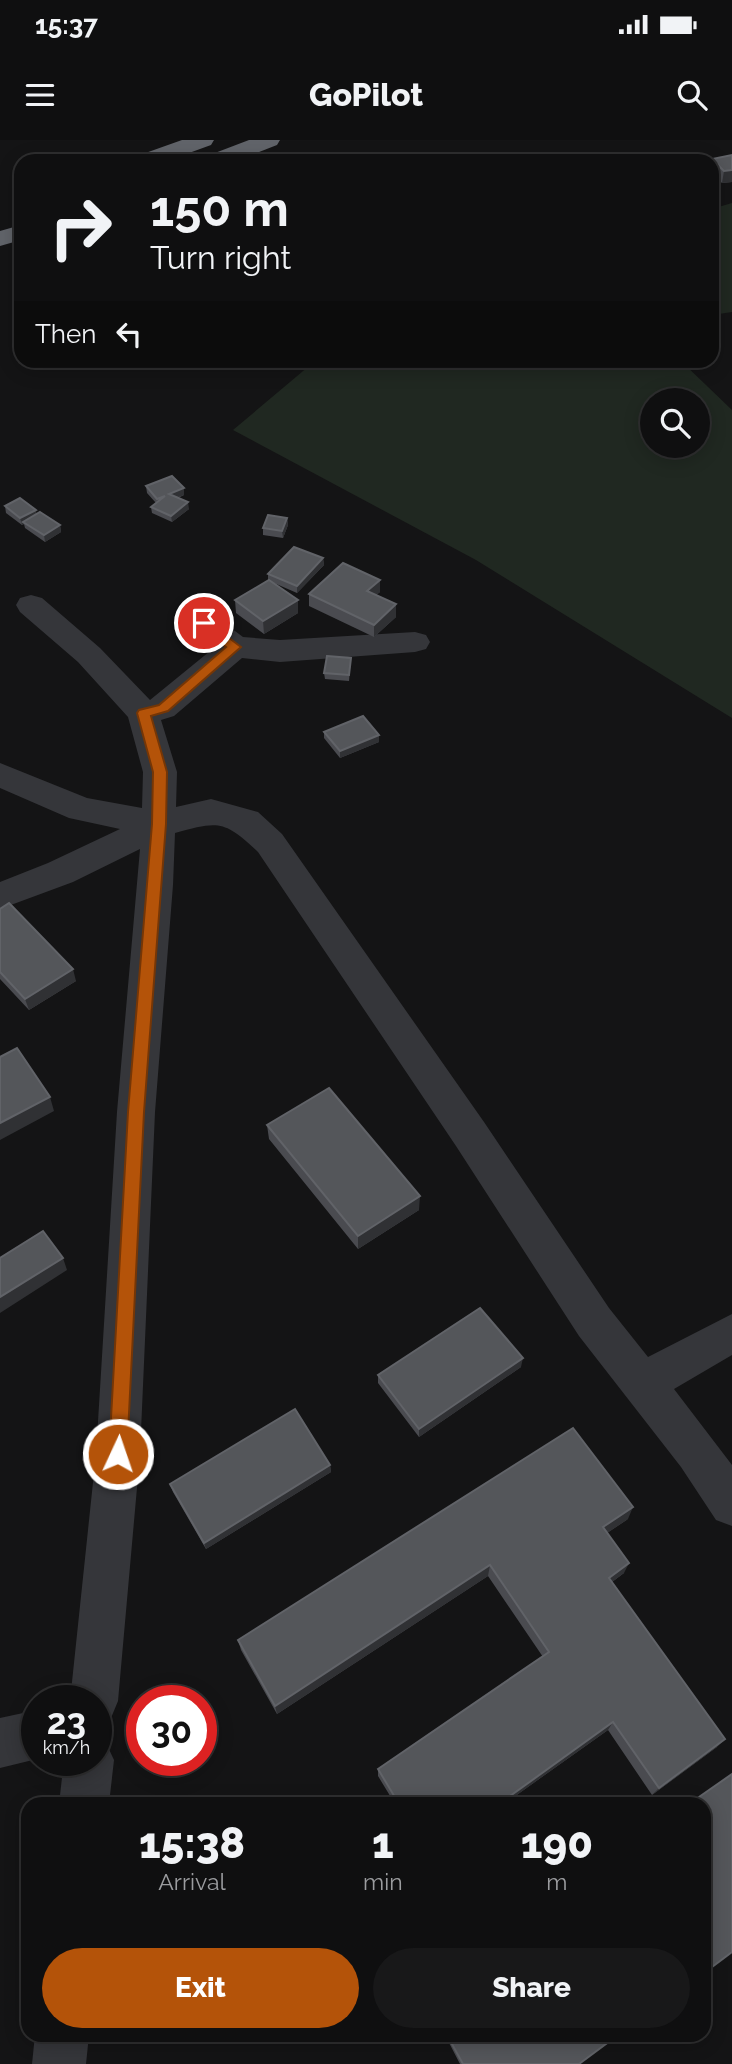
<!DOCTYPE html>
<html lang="en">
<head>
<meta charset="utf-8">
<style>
  :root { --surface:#0f0f10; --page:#181819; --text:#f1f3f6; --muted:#9b9c9f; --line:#2f2f30; --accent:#b45309 }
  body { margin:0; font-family:Raleway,sans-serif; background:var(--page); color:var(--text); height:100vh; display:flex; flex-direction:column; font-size:26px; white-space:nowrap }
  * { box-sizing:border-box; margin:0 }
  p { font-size:23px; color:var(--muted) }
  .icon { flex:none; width:38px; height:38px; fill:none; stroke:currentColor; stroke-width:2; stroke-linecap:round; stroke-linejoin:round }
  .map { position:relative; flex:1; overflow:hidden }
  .panel { position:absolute; left:21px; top:1657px; width:690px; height:245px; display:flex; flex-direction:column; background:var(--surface); border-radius:21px; box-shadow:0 4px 18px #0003,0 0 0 2px var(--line) }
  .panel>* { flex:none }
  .guide { position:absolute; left:14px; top:14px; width:705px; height:214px; border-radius:21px; box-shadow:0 4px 18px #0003,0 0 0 2px var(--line); background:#0f0f10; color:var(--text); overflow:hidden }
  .fabs { position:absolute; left:640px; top:248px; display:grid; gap:14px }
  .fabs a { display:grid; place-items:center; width:70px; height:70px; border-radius:50%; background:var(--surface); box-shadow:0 4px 18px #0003,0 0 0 2px var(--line); font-size:35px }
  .speed { position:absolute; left:21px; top:1545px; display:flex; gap:14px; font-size:35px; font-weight:700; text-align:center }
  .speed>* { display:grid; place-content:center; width:91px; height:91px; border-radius:50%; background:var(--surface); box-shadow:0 4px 18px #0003,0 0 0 2px var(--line); line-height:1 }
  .speed small { font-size:18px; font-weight:400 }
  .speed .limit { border:10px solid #d22; background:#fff; color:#111 }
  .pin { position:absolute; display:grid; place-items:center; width:60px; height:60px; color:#fff; margin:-30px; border:4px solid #fff; border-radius:50%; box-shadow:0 2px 7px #0007 }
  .me { position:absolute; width:77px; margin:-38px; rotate:3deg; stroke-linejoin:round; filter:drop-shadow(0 0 5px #0008) }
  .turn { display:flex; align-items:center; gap:24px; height:147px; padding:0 21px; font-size:32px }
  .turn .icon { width:91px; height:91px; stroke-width:2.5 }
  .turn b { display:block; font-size:49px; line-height:60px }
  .then { display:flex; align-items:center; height:66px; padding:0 21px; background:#0003; gap:14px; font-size:26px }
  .eta { display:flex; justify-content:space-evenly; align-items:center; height:119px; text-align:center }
  .eta b { font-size:42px; font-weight:800; line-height:49px }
  .cta { display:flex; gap:14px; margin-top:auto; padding:14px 21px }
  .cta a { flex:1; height:80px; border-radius:42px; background:var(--accent); color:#fff; font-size:28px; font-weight:800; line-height:80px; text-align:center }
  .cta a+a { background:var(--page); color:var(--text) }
  .status { display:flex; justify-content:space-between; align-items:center; height:49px; padding:0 35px; background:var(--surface); direction:ltr }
  .status svg { height:19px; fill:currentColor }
  header { display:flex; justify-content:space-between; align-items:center; height:91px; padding:0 21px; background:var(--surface); font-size:32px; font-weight:800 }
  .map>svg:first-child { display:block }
  .green { fill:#202821; fill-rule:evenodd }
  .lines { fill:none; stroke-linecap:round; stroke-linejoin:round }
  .minor { fill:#35363a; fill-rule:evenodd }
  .highway { fill:#61646a; fill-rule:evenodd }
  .wall { fill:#4a4b50 }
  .shaded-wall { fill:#303134 }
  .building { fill:#54565a; stroke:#616368; stroke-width:2 }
  .route { fill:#b45309; stroke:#753606; stroke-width:2 }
</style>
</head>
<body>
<div class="status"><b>15:37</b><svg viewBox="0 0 49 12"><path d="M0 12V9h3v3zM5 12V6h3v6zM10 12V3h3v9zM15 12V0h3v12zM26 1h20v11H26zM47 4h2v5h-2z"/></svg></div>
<header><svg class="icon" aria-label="menu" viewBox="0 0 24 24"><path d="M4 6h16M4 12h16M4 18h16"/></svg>GoPilot<svg class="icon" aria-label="search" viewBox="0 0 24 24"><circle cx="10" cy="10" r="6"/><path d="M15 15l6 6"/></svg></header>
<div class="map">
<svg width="732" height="1924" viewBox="0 0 732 1924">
  <rect width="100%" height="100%" fill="#141415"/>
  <path class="green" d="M732 63V172L712 175V69Z
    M315 221H681L732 270V578L476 420 233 290ZM653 261H698V306H653Z"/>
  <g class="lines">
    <path class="minor" d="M31 455 42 458 100 508 150 560 215 507 193 490 189 483 193 476 204 473 215 476 243 497 280 500 415 492 426 495 430 502 426 509 415 512 280 522 242 518 174 576 161 580 177 632 176 667 211 659 258 672 282 694 484 982 609 1168 648 1217 732 1174V1215L674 1249 732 1325V1386L716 1380 681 1327 579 1196 456 1006 258 712C224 680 219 681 175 693L173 745 155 972 140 1314 118 1561 111 1578 96 1584V1561H70L96 1314 117 972 140 709 73 742 0 769V742L48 723 120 689 69 678 0 648V623L87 658 142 668 143 632 128 577 78 522 20 472 16 465 20 458Z
      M37 1570V1619L0 1628V1578Z
      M96 1598 106 1603 114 1620 109 1664H59L64 1620H96Z
      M35 1895H89L86 1924H32Z"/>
    <path class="highway" d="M182 0H214L211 5 167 21H133L137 16Z
      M249 0H280L277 5 236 21H203L207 16Z
      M21 85V100L0 106V91Z"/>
  </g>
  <path class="wall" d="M732 15V42L722 43 712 33V19Z
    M146 346 184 355 178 358 189 369 172 382 152 373 151 367 156 363 147 353Z
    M5 366 36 374 60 385 61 392 45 402 25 388 24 384 22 385 6 373Z
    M287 378 288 385 283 398 263 395V388Z
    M323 418 324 425 297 453 274 443 298 460V473L264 494 236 473 235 460 268 441V434Z
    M380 452 376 455 396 464V477L374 497 309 466V454Z
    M351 518 349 541 325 539 324 533Z
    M324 592 379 602 340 618 324 598Z
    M0 769 76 841 29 870 0 839Z
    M267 985 419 1070 358 1109 269 999Z
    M521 1227 419 1297 378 1243V1235Z
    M330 1325 331 1332 206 1409 173 1352 170 1344Z
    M628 1379 607 1393 624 1433 612 1442 717 1607 652 1655 608 1590 504 1664H395L378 1636V1629L543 1517 488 1436 277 1574 241 1510 238 1500Z
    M445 1895H618L579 1924H460Z"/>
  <path class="shaded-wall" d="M732 30V42L722 43 724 31Z
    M184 348V355L170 360 169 354Z
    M188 362 189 369 172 382 171 376Z
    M36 370 37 377 23 382 24 384 22 385 20 378Z
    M287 378 288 385 283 398 282 391Z
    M60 385 61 392 45 402 44 395Z
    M323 418 324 425 297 453V446Z
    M380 440V452L367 463V451Z
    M298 460V473L264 494 263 481Z
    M396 464V477L374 497V485Z
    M379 595V602L340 618V611Z
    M73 829 76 841 29 870 25 859Z
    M50 957 54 971 0 1000V983Z
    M420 1056 419 1070 358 1109V1096Z
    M63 1118 67 1130 0 1173V1157Z
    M523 1218 521 1227 419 1297V1289Z
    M330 1325 331 1332 206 1409 204 1403Z
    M633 1367 628 1379 598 1399 603 1387Z
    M629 1423 624 1433 604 1448 609 1438Z
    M490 1425 488 1436 277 1574 275 1566Z
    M613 1582 608 1590 504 1664H499Z
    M725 1599 717 1607 652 1655 659 1648Z"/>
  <path class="building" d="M732 15V30L724 31 712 19Z
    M172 336 184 348 169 354 188 362 171 376 151 367 165 356 157 359 146 346Z
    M20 358 36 370 20 378 5 366Z
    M40 372 60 385 44 395 23 382Z
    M268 375 287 378 282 391 263 388Z
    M294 407 323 418 297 446 268 434Z
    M343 423 380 440 367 451 396 464 374 485 309 454Z
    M269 440 298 460 263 481 235 460Z
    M327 516 351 518 349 535 324 533Z
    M363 576 379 595 340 611 324 592Z
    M9 763 73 829 25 859 0 832V769Z
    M17 908 50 957 0 983V917Z
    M329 948 420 1056 358 1096 267 985Z
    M43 1091 63 1118 0 1157V1118Z
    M480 1168 523 1218 419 1289 378 1235Z
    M295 1269 330 1325 204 1403 170 1344Z
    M573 1288 633 1367 603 1387 629 1423 609 1438 725 1599 659 1648 613 1582 499 1664H399L378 1629 549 1512 490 1425 275 1566 238 1500Z
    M732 1634V1812L704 1833V1664H689Z
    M447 1895H618L579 1924H463Z"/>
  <path class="route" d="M204 479 241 507 168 571 151 576 167 632 166 684 144 972 127 1314 125 1320 118 1322 112 1320 109 1314 128 972 152 684 153 632 137 573 139 570 159 565 226 507 199 486 197 483Z"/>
</svg>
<div class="fabs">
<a><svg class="icon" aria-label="search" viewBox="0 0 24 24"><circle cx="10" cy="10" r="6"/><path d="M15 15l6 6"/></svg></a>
</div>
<div class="speed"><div>23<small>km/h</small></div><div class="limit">30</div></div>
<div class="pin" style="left:204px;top:483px;background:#d93025"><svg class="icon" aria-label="arrive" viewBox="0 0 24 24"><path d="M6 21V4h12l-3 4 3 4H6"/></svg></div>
<svg class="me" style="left:118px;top:1314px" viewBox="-20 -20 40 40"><circle r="17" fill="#b45309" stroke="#fff" stroke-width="3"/><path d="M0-11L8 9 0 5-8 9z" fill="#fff"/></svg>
<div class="guide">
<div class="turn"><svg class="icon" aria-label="right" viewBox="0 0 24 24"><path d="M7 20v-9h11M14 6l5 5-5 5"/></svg><div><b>150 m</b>Turn right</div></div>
<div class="then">Then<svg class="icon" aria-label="left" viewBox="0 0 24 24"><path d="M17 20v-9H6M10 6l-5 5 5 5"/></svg></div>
</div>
<section class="panel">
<div class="eta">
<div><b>15:38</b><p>Arrival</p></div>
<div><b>1</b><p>min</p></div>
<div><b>190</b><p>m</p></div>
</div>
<div class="cta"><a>Exit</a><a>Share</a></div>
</section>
</div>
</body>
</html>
